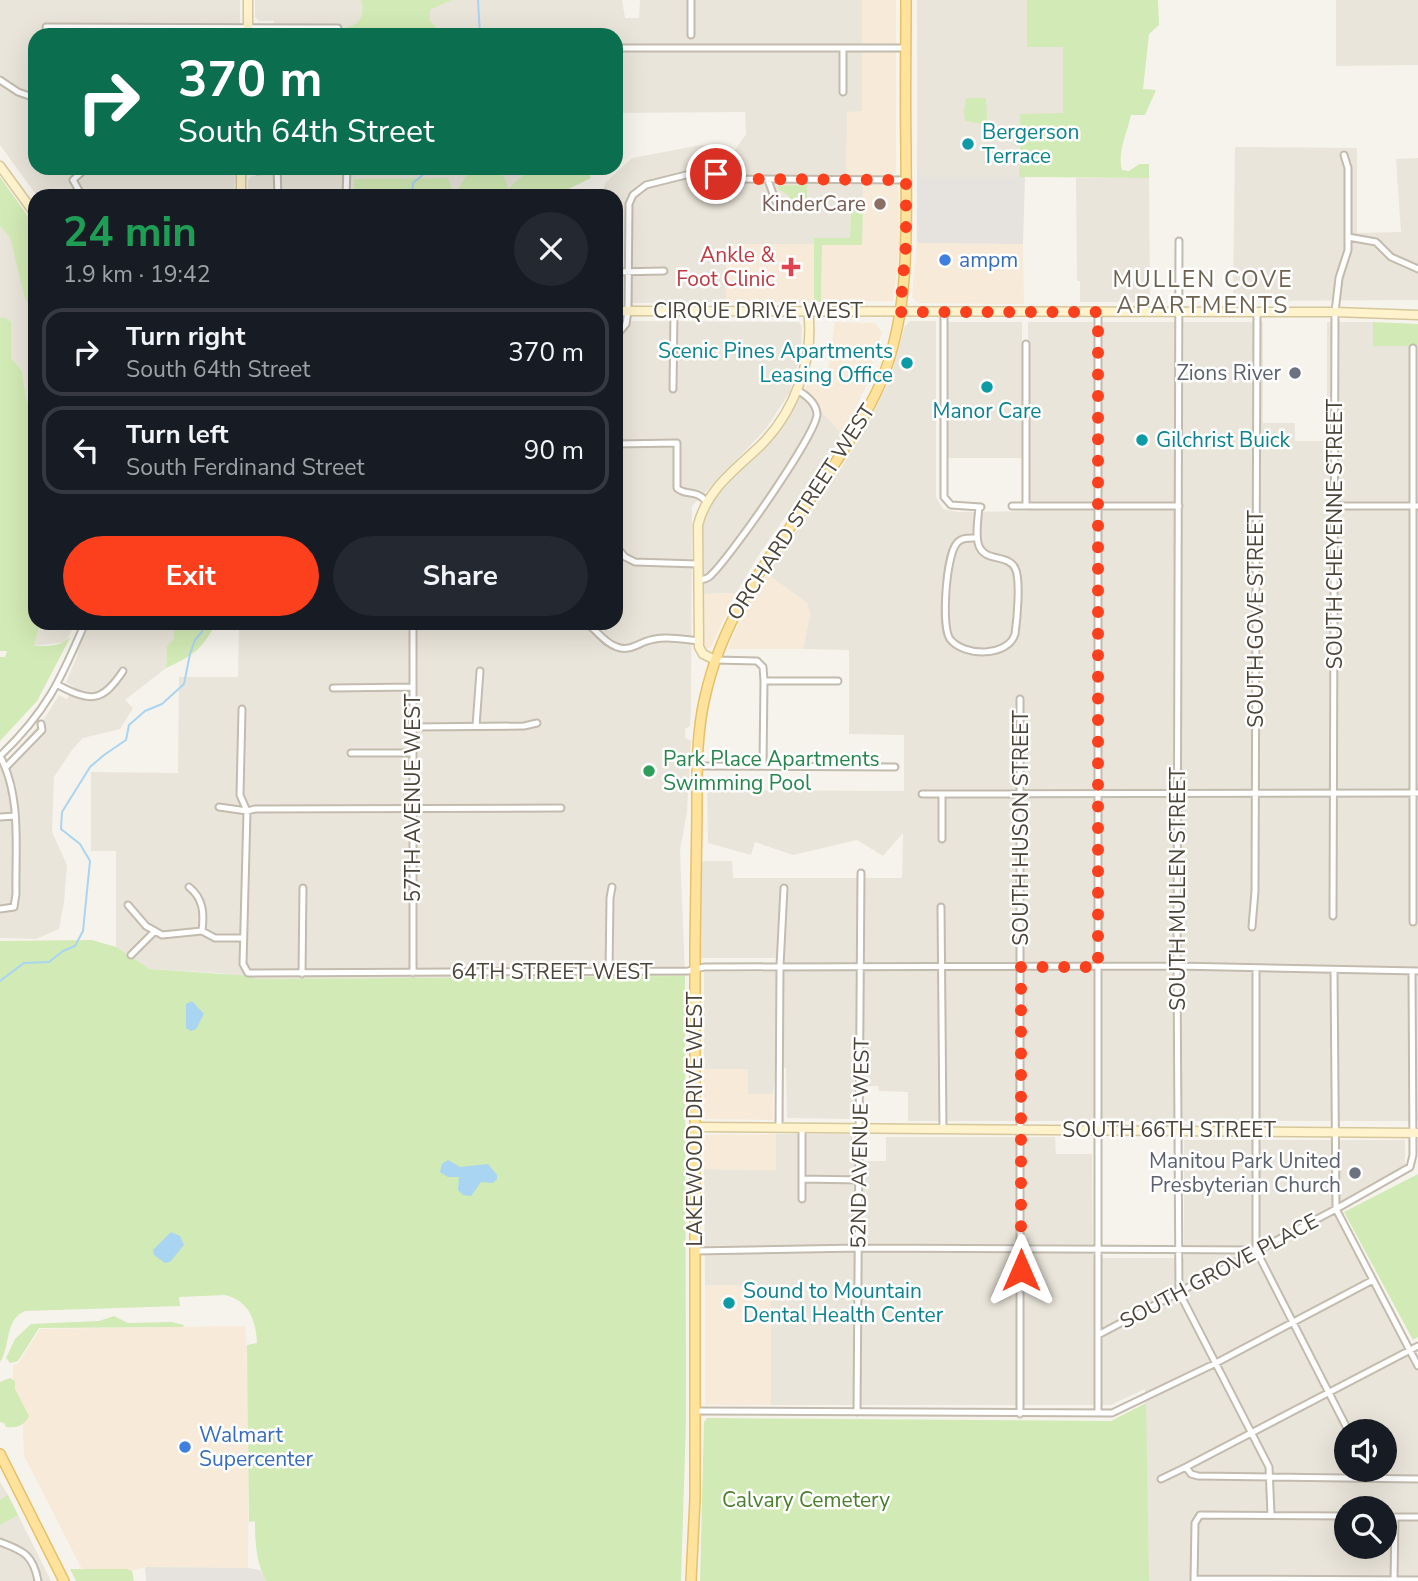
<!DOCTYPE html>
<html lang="en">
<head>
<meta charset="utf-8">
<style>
  :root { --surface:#171b24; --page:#242831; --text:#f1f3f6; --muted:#9ea1a6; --line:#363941; --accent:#fc3f1d }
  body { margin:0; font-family:"Nunito Sans",sans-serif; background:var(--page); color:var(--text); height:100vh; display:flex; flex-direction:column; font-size:26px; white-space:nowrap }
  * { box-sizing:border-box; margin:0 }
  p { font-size:23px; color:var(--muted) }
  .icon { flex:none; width:38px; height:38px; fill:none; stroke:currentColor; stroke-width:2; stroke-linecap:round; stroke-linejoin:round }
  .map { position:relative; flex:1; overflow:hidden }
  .drawer { position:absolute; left:28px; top:189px; width:595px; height:441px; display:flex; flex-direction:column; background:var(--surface); border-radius:21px; box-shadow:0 7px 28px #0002 }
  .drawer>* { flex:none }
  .top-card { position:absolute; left:28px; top:28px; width:595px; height:147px; border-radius:21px; box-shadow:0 7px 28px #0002; background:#0b6e4f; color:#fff; overflow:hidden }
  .fabs { position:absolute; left:1334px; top:1419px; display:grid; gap:14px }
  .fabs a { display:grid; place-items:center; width:63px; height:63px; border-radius:50%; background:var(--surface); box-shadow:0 7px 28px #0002; font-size:35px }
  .pin { position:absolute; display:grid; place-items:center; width:60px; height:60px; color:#fff; margin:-30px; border:4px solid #fff; border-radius:50%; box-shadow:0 2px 7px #0007 }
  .me { position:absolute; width:77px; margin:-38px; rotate:0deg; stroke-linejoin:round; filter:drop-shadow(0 0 5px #0008) }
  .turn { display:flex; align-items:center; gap:24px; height:147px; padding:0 35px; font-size:32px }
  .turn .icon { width:91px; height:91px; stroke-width:2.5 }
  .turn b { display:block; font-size:49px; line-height:60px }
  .round { display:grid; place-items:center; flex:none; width:74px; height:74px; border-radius:37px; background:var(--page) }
  .summary { display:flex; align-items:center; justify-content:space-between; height:119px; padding:0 35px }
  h1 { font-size:42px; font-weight:700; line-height:52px; color:#1e9e55 }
  .button { display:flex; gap:14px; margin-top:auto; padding:14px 35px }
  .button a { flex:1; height:80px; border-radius:42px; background:var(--accent); color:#fff; font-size:28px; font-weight:700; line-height:80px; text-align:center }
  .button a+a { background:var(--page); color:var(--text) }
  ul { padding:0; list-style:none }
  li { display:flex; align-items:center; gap:21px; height:88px; margin:0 14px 10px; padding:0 21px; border:4px solid var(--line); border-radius:21px }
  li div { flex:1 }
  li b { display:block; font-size:26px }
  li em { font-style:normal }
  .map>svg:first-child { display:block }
  .residential { fill:#eae5da; fill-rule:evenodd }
  .commercial { fill:#f7ead8 }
  .industrial { fill:#e6e2dd }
  .green { fill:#d2eab5 }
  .water { fill:#a9d4f2 }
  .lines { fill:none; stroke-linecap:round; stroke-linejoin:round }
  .stream { stroke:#a9d4f2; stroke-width:2 }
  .street-casing { stroke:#c2bbae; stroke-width:9 }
  .secondary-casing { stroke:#d6c79b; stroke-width:11 }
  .primary-casing { stroke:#e6c16a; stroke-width:12 }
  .street { stroke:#fff; stroke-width:5 }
  .secondary { stroke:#fff3cd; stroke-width:8 }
  .primary { stroke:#ffe39c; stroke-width:9 }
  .route { stroke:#fc3f1d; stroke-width:12; stroke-dasharray:0 21.6 }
  .culture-dot { fill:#0f9aa8; stroke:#fff; stroke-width:2.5 }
  .education-dot { fill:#8d6e63; stroke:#fff; stroke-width:2.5 }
  .shop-dot { fill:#3f7fe0; stroke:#fff; stroke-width:2.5 }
  .health-dot { fill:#e0444e; stroke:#fff; stroke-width:2.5 }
  .worship-dot { fill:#6b7280; stroke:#fff; stroke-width:2.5 }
  .leisure-dot { fill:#2e9e5b; stroke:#fff; stroke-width:2.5 }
  .labels { text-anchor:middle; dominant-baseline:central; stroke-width:5; stroke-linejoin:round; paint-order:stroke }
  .culture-label { font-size:21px; fill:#0d838f; stroke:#fff; text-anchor:start }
  .education-label { font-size:21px; fill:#785e54; stroke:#fff; text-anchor:end }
  .health-label { font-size:21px; fill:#be3a42; stroke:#fff; text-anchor:end }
  .shop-label { font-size:21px; fill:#366cbe; stroke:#fff; text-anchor:start }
  .street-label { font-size:21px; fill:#4b4439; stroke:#fff }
  .worship-label { font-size:21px; fill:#5b616d; stroke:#fff; text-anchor:end }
  .leisure-label { font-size:21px; fill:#27864d; stroke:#fff; text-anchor:start }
  .park-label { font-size:21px; fill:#4a7f2a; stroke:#fff }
  .neighbourhood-label { font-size:23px; letter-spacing:2px; fill:#6e6250; stroke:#fff }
</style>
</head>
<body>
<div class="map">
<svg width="1418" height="1581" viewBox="0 0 1418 1581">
  <rect width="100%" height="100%" fill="#f6f3ec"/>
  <path class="residential" d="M0 0H240V35H35V168H235L234 196H37L0 145Z
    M255 0H362L368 35H258L274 34V21H259L255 17Z
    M452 0H622L625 18H639L640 0H862V112H848L846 178 864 177 863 208 851 212 850 238H814V244H726V302L616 303V196H601L605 183 632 158 701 145 735 150 746 134 745 112 616 113V35H443L430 21V10Z
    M917 0H1027V47H1063V114H1020L1019 177H917Z
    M1336 0H1418V65L1336 66Z
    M1235 147 1357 148V233L1401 232 1396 159 1418 158V300L1233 301Z
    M267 168H475L470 169 455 196 448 178 390 179 384 196H248V180L251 176 266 175Z
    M484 168H525L523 175 508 190 502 175Z
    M1076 178H1149L1150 302H1080V281H1077Z
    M0 203 13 226 25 299 30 307 32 321 35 322V419L26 398 22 371 11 358V322L6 318H0Z
    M616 321 799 322 802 326 801 354 790 392 765 430 692 506 691 710 690 726 685 729V738L691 741 687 812 680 850 685 976 255 979 220 973 150 969 118 949 116 947V851H91V772L178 773 179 677H238L239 623H616Z
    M910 321H936V497L943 509 958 512 1028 511V322H1263V423H1295V441H1327V322H1373V346H1418V1121H908V1092L879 1091 878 1086H856L855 1119 787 1118 786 1068 783 1067V958H701V861H732L733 878H902L903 833 883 856 857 840 793 855 755 842 751 855 708 843 707 790 904 791V735L849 734V650L803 649 810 614 807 603 766 573 840 470 868 424 891 376 905 326Z
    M947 322H1022V458H947Z
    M802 390 843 435 760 553 736 593 703 594 699 544 701 524 714 495 787 416Z
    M40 623H75L66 642 34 646Z
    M90 623H175L176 632 174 639 167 646 166 668 125 700 133 708 120 729 83 738 72 750 54 777 52 832 67 865 64 902 59 929 36 939 0 938V768L18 752 19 747 46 716 59 695 67 699 74 687 66 682 77 656 78 648Z
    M704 972H776V1069L773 1094H747L704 1069Z
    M776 1134H852L853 1161H886V1137H1055L1056 1154H1092L1093 1258H1184V1140H1405V1171L1336 1209 1410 1350 1418 1346V1581H1148L1145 1389 1111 1405H771V1285H705L704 1169 775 1170ZM1346 1432H1384V1470H1346ZM1346 1508H1384V1547H1346Z
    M0 1482 8 1495 51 1581H0Z"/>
  <path class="commercial" d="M862 0H896V173L884 176 846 178 847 112 862 111Z
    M898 183 900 248 893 301 821 302 822 245H862L863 184Z
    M917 243 1023 244 1024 304 918 303 912 297Z
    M726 244H814V302H726Z
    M835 322 875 323 882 332 866 386 843 435 804 392 814 370 828 369Z
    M766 573 807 603 810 614 803 649H728L744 610Z
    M736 593 711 647 706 650 703 649V594Z
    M704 1069H748V1094H773V1120L704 1119Z
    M776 1134V1170L704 1169V1135Z
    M705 1285H771V1405H705Z
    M245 1326 249 1378 248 1568 145 1567 131 1571 127 1569H82L24 1456 22 1407 12 1391 13 1365 18 1364 40 1329Z"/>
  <path class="industrial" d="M917 177H1025L1023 244 917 243Z
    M145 1567 248 1568 260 1570 266 1581H146Z"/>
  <path class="green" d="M361 0H452L430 10V21L443 35H345L344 28C360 26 366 14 361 0Z
    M1027 0H1158L1159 25 1149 34 1143 89 1156 90 1145 115H1131C1127 134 1117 151 1122 170L1129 171 1139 164H1149V178L1019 177 1020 114 1063 113V47H1027Z
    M966 98H986L987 121 982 124 965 121 964 112Z
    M475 168C483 168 499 171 504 177 506 179 507 187 508 189L523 175 525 168H586L591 178 554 196H354V179L448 178 455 195 470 169Z
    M0 177 35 226V322H32L30 307 25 299 10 237 0 226Z
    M807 185V209L791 206C791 193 785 194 777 188L778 186Z
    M863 208 862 245H822L821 302 814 301V238H850L851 211Z
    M0 318H6L11 322V358L22 371 26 398 35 419V539L33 543 35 623H40L34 646C48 646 62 647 71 636L37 701 0 741V657H5L7 651H0Z
    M1373 322 1418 324V346H1373Z
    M175 623H216C202 650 192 656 166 668L167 646 174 639Z
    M92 940 116 947 150 969 252 976 255 979 685 976 686 1420 681 1581H266C256 1562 255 1542 255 1521L249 1522 247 1345 257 1343C256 1320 249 1301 225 1295L179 1297 180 1306 25 1311C4 1320 11 1346 0 1362V941Z
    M1418 1174V1337L1413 1340 1344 1212Z
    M114 1316 128 1323 172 1322 184 1325 183 1327 39 1328 18 1361 10 1363 6 1358 15 1339 31 1324 99 1321Z
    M10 1378 15 1381V1389L29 1416C24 1426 17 1428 6 1427L4 1423 0 1422V1382Z
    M1146 1403 1149 1581H700L704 1422 707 1418 1111 1421Z
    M8 1495 18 1515 0 1525V1500Z
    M70 1569H127L132 1571 134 1581H76Z"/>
  <path class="water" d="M192 1001 204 1014 196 1029 191 1031 186 1028V1004Z
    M448 1160 460 1167 488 1164 497 1175V1179L493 1183 481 1182 471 1196 463 1195 458 1190 459 1177H448L440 1172 442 1164Z
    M171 1232 180 1236 184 1245 170 1262 165 1263 154 1255 153 1250Z"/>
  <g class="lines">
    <path class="stream" d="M478 0 480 35
      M412 196 413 183 431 168
      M0 981 24 963 49 962 63 951 75 946 83 931 90 861 80 844 61 829 62 812 90 767 104 755 126 740 129 725 145 711 162 704 184 684 190 654 195 640 202 632 203 623"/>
    <defs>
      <path id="street" d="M691 0V35
        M46 27 338 28
        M616 48H905
        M843 48V92
        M0 80 18 92 35 98
        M253 168 257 171 272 170 275 168
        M277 168 278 196
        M768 180 777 205
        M82 196 73 180 86 168
        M346 196 347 168
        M1348 237 1376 242 1391 257 1418 269
        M1179 241 1177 966 1179 1292 1269 1467 1271 1515
        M616 272 664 271
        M944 312V497L951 505 981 507
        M616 336 626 324 628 311 629 204 633 195 646 185 698 172 742 179 906 180
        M673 389 674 311
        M616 444 677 443V488C685 496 695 489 706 501
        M1012 506H1179
        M1026 506V344
        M1335 506H1418
        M977 538C970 538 962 537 957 543 946 555 941 627 950 639 964 657 1008 657 1015 634 1017 620 1021 579 1015 568 1008 554 985 562 979 546 975 535 978 519 979 507
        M616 546 625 557 635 562 697 564
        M699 580C704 579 704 580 709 577 727 562 817 434 817 414 816 402 806 395 797 390
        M413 623V973
        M586 623C597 630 604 643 617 647 627 651 635 646 644 642 663 635 679 639 699 641
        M69 624V623
        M715 660 757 661 763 667 764 681H838
        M58 685C90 702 102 703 123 671
        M333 688 413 687
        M1020 699V1414
        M242 709 240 795 247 811 243 964 248 973 688 971 704 967 1177 966 1418 971
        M476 726 480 671
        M412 727 524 726 537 723
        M351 753H412
        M0 756C47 711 60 681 85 623
        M763 765 764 681
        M697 766 895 767
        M6 767 42 730 41 724
        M922 794 1418 793
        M219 807 247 811 255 809 561 808
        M0 817 15 816
        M942 839V794
        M189 887C204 899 204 914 202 931
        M128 905 146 926 162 935 202 931 215 938H243
        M941 907 943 1129
        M0 909 14 907 16 894C15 848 22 798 0 756
        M1333 916 1335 312 1339 278 1348 250V168L1344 155
        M1413 922V348
        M1252 927 1255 891 1257 312
        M131 955 155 931
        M1256 968V1250L1349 1432
        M1334 970 1336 1209 1418 1366
        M609 972 610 898 612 887
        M302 974 303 888
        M779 1128 780 966 784 888
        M802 1128V1199
        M803 1179 859 1180
        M695 1251 859 1248 1256 1250
        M1098 1335 1336 1209 1410 1167 1413 1155 1412 971
        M695 1411 1112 1413 1216 1363 1373 1280
        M857 1412 861 873
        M1098 1413V312
        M1186 1467 1418 1346
        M1161 1479 1186 1467 1191 1474 1198 1476 1418 1479
        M1384 1517H1418
        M0 1542C23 1551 33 1554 38 1581
        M1194 1579 1418 1580
        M1194 1581 1195 1523 1200 1515 1346 1516
        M1394 1581 1395 1517"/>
      <path id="secondary" d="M248 35V0
        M0 166 35 214
        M241 196V168
        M616 311 1335 312 1418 315
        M715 660 703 654 699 647 698 525C707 489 735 470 761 445 794 412 815 358 808 311
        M695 1127 1418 1133"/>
      <path id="primary" d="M0 1454 64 1581
        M691 1581 695 1499C696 1315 694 1130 695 946 696 902 696 858 697 813 697 774 696 735 705 697 731 577 824 501 876 393 912 318 906 229 906 148 905 99 906 49 906 0"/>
    </defs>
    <use href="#street" class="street-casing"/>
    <use href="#secondary" class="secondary-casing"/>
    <use href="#primary" class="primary-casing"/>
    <use href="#street" class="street"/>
    <use href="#secondary" class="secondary"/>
    <use href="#primary" class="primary"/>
  </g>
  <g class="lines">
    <path class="route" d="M716 174 742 179 906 180V244L900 312H1098V967H1021V1270"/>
  </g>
  <g class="culture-dot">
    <circle cx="968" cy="144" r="7"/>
    <circle cx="907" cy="363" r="7"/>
    <circle cx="987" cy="387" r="7"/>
    <circle cx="1142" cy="440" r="7"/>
    <circle cx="729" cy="1303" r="7"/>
  </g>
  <circle class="education-dot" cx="880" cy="204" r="7"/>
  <g class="shop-dot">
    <circle cx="945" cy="260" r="7"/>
    <circle cx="185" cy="1447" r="7"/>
  </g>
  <path class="health-dot" d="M787.5 256.5h7v7h7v7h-7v7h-7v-7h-7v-7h7z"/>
  <g class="worship-dot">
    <circle cx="1295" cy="373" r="7"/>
    <circle cx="1355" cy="1173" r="7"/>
  </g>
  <circle class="leisure-dot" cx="649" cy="771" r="7"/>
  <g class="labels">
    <g class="culture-label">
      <text x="982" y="132">Bergerson<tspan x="982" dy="24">Terrace</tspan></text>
      <text x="893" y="351" text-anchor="end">Scenic Pines Apartments<tspan x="893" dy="24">Leasing Office</tspan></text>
      <text x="987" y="411" text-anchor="middle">Manor Care</text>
      <text x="1156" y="440">Gilchrist Buick</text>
      <text x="743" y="1291">Sound to Mountain<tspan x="743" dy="24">Dental Health Center</tspan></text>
    </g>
    <g class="education-label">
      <text x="866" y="204">KinderCare</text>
    </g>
    <g class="health-label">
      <text x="775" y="255">Ankle &amp;<tspan x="775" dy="24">Foot Clinic</tspan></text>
    </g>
    <g class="shop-label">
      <text x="959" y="260">ampm</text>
      <text x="199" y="1435">Walmart<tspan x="199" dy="24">Supercenter</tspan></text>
    </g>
    <g class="street-label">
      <text x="758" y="311">CIRQUE DRIVE WEST</text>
      <text transform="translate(801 512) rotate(-57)">ORCHARD STREET WEST</text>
      <text transform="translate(1335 534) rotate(-90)">SOUTH CHEYENNE STREET</text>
      <text transform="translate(1256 619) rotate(-90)">SOUTH GOVE STREET</text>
      <text transform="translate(413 798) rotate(-90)">57TH AVENUE WEST</text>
      <text transform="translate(1021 828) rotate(-90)">SOUTH HUSON STREET</text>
      <text transform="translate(1178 889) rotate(-90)">SOUTH MULLEN STREET</text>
      <text x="552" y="972">64TH STREET WEST</text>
      <text transform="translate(695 1119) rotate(-90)">LAKEWOOD DRIVE WEST</text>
      <text x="1169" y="1130">SOUTH 66TH STREET</text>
      <text transform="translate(860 1143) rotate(-89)">52ND AVENUE WEST</text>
      <text transform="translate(1219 1271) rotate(-28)">SOUTH GROVE PLACE</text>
    </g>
    <g class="worship-label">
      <text x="1281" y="373">Zions River</text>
      <text x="1341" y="1161">Manitou Park United<tspan x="1341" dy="24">Presbyterian Church</tspan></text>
    </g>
    <g class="leisure-label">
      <text x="663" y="759">Park Place Apartments<tspan x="663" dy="24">Swimming Pool</tspan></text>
    </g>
    <g class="park-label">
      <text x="806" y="1500">Calvary Cemetery</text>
    </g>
    <g class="neighbourhood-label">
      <text x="1203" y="279">MULLEN COVE<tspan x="1203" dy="26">APARTMENTS</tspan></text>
    </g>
  </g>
</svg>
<div class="fabs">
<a><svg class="icon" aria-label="sound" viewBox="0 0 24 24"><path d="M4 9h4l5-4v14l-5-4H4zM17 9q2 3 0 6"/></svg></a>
<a><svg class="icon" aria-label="search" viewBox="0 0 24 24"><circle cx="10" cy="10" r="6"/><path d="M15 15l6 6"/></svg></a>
</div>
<div class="pin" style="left:716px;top:174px;background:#d93025"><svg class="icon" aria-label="arrive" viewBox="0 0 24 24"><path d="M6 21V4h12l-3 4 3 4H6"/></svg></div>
<svg class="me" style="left:1021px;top:1270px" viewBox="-20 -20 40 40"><path d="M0-17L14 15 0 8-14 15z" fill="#fc3f1d" stroke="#fff" stroke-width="4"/></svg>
<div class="top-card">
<div class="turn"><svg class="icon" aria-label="right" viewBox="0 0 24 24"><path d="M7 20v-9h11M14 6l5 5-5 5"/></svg><div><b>370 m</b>South 64th Street</div></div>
</div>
<section class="drawer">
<div class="summary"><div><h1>24 min</h1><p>1.9 km · 19:42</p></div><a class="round"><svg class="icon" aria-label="close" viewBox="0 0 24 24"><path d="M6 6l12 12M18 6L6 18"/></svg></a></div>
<ul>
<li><svg class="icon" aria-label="right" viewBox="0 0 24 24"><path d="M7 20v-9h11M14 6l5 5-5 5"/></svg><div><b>Turn right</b><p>South 64th Street</p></div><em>370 m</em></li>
<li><svg class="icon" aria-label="left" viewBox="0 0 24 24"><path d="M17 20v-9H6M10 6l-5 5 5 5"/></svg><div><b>Turn left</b><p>South Ferdinand Street</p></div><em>90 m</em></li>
</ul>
<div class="button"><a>Exit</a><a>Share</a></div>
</section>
</div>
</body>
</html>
